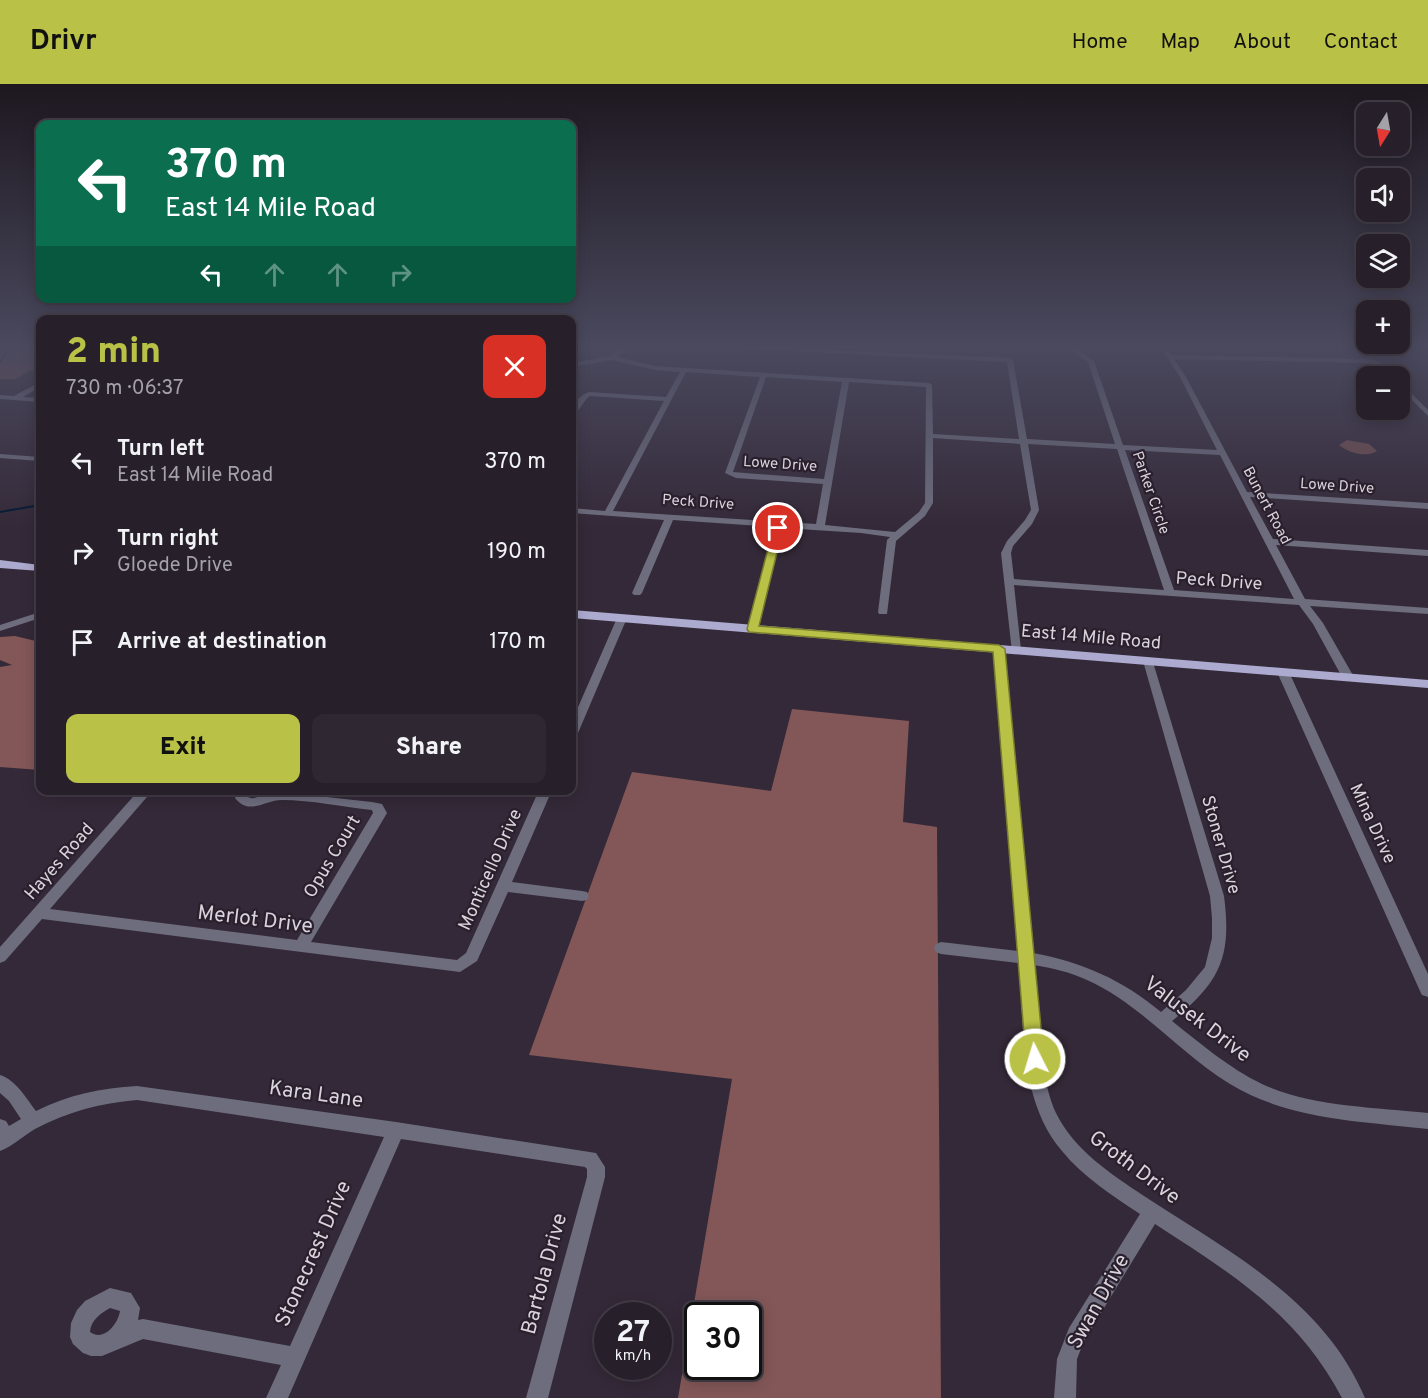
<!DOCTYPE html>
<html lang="en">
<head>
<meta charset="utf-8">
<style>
  :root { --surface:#271f2a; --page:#2f2732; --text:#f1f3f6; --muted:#a4a2a8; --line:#433d47; --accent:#b9c146 }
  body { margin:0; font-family:Overpass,sans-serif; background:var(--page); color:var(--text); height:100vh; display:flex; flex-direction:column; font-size:22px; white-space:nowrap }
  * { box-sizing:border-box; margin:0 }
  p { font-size:20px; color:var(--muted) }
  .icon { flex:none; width:33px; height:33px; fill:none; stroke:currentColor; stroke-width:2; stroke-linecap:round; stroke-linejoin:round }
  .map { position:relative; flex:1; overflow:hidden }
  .drawer { position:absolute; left:36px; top:231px; width:540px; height:480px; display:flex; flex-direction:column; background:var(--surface); border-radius:12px; box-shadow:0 3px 15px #0003,0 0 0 2px var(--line) }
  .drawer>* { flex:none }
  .guide { position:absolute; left:36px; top:36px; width:540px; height:183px; border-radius:12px; box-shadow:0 3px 15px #0003,0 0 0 2px var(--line); background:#0b6e4f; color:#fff; overflow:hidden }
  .needle { width:39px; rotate:191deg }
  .tools { position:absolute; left:1356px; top:18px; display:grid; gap:12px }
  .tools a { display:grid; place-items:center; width:54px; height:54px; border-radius:12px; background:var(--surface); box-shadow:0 3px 15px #0003,0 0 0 2px var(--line); font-size:30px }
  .speed { position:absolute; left:594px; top:1218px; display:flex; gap:12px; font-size:30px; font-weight:700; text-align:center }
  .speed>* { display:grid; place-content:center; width:78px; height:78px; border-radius:50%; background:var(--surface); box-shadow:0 3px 15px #0003,0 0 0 2px var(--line); line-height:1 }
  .speed small { font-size:15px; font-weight:400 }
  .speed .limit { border:3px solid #111; border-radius:9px; background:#fff; color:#111 }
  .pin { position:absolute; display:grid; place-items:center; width:51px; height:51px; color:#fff; margin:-26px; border:3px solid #fff; border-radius:50%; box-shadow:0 2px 6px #0007 }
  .me { position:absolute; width:66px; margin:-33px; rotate:355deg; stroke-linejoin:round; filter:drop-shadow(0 0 4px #0008) }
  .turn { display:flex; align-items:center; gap:21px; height:126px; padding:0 30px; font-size:27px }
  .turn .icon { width:78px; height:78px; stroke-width:2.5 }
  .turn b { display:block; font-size:42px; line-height:51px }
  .lanes { display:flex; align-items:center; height:57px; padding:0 30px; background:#0003; justify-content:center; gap:30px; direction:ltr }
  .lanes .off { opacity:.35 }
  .round { display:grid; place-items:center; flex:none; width:63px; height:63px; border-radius:12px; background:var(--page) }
  .headline { display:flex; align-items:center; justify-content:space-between; height:102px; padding:0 30px }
  h1 { font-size:36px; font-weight:800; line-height:45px; color:var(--accent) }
  .primary-button { display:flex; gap:12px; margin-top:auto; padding:12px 30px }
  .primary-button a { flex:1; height:69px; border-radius:12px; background:var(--accent); color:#111; font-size:24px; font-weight:800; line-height:69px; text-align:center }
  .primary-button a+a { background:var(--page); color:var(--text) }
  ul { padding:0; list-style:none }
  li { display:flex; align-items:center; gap:18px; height:90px; padding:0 30px }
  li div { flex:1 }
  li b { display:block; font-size:22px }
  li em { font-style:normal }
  header { display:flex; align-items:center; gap:36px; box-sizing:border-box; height:84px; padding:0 30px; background:var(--accent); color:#111 }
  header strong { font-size:28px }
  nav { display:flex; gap:33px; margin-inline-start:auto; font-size:21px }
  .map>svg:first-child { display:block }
  .green { fill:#714d4d }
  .forest { fill:#835757; fill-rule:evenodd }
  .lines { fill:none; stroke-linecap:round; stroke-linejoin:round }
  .stream-far1 { stroke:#031933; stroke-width:1.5 }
  .stream { stroke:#031933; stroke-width:2 }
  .minor { fill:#6d6d7e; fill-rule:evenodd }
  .major { fill:#acabcf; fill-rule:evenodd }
  .route { fill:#b9c146; stroke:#787d2e; stroke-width:1.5 }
  .labels { text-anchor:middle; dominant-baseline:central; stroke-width:4.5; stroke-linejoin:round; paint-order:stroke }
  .far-street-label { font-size:15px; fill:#d9d3dc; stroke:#2a202d }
  .street-label { font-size:18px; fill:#d9d3dc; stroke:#2a202d }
  .near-street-label { font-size:21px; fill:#d9d3dc; stroke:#2a202d }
</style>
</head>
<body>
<header>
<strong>Drivr</strong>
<nav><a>Home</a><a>Map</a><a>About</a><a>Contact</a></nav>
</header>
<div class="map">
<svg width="1428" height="1314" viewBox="0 0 1428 1314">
  <rect width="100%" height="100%" fill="#342938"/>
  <path class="green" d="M4 261H34L40 265V282L15 295H0V267Z
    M1347 356 1369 360 1377 367C1366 374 1349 369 1339 361Z"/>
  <path class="forest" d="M15 552 40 558V686L0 683V583L12 581 0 576V553Z
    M792 625 909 637 903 738 937 743 941 1314H678L732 995 529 971 632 688 771 707ZM698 1232H748V1282H698Z"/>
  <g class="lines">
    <path class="stream-far1" d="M0 278 12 261"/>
    <path class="stream" d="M0 428 40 421"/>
    <path class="minor" d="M628 261H636L617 273 655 282 929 299 932 301 933 350 1019 355 1007 278 669 261H726L1010 274 1013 276 1027 355 1115 360 1088 278 1062 261H1070L1094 277 1123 361 1217 366 1180 293 1159 261H1165L1172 271 1370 275 1381 279 1395 292H1389L1377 281 1369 279 1174 275 1186 293 1247 408 1428 419V425L1250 413 1273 455 1428 466V472L1276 461 1305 515 1428 524V530L1310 522 1323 539 1354 593 1348 596 1342 593 1313 540 1299 521 1014 501 1021 566 1020 568H1012L1001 469 1007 457 1025 436 1031 426 1020 360 933 354V419L925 432 896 457 887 530H879L878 528 887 456 890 453 861 449 783 444 757 547H749L748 545 774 443 673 436 642 509 640 511H634L632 509 664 436 572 429V424L605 427 664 317 590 312 587 314 575 331H572C572 321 579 311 589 308L666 313 680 288 655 286 611 276 572 283V279L609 272ZM686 288 760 293 725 389 736 394 823 400 816 440 613 427ZM766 293 842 298 824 395 733 388ZM849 298 926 303 925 419 919 428 895 448 825 441ZM1028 360 1117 365 1164 506 1014 495 1011 469 1013 462 1032 440 1039 426ZM1125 366 1220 371 1294 515 1174 506Z
      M40 298V303L23 313 40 314V318L0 315V311L14 312Z
      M1400 298 1428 326V332L1400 304Z
      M0 370 40 373V377L0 374Z
      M40 528V534L0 547V541Z
      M622 531 627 534 578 649 572 652V637L617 534Z
      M999 562 1004 565 1033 869C1082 878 1123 896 1161 928L1186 906 1205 883 1212 854V834L1210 812 1143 577 1148 574 1152 575 1224 812C1232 873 1220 898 1172 937 1201 960 1229 984 1262 1000 1312 1023 1374 1023 1428 1029V1045C1361 1037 1289 1036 1230 1000 1179 969 1141 920 1087 896 1070 888 1052 884 1034 881 1039 924 1038 991 1056 1029 1074 1066 1111 1090 1144 1112 1228 1167 1324 1216 1365 1314H1342C1298 1230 1232 1190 1155 1140L1084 1257 1077 1275 1076 1314H1054L1057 1275 1069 1244 1140 1130C1113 1112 1083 1093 1062 1067 1019 1017 1024 941 1019 879L941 870 936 868 934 864 936 860 941 858 1018 867 994 565Z
      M1283 585 1289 588 1428 890V913L1422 911 1420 907 1277 588Z
      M139 706H153L50 825 297 856 373 729 372 726C344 723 310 716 282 716 265 716 249 732 235 714L238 706H251L248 713C257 718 263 706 272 706L276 709 281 708 372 718 382 720 387 729 311 858 457 876 466 869 539 706H552L512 798 582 807 587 808 589 812 587 816 582 817 508 808 477 877 460 888 42 835 5 877 0 879V863Z
      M0 991C16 996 26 1014 36 1027 67 1011 102 1004 137 1002L396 1038 596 1069 605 1083V1093L548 1314H526L587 1093V1085L585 1083 401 1055 288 1314H266L281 1281 143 1255 102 1272H91L83 1269 73 1260 70 1253 71 1239 77 1226 85 1217 110 1204 131 1209 140 1224 138 1236 143 1235 290 1262 384 1053 137 1016C100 1019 67 1028 35 1045 23 1052 13 1062 0 1067V1035L6 1037 9 1042 21 1035 9 1017 0 1009ZM110 1224 120 1227C118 1240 104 1258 90 1248 91 1236 100 1230 110 1224Z"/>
    <path class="major" d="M0 476 40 481V487L0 484Z
      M572 526 1428 596V604L572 534Z"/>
  </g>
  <linearGradient id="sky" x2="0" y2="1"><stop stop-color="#1d171f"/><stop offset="0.59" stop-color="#4a495e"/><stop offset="1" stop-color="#4a495e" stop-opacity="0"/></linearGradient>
  <rect width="1428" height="445" fill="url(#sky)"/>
  <path class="route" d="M774 442 783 444 759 542 999 561 1005 565 1044 975 1042 981 1035 983 1028 981 1026 975 993 568 749 548 747 545Z"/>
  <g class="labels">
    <g class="far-street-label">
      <text transform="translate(780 381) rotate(4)">Lowe Drive</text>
      <text transform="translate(1337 403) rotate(4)">Lowe Drive</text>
      <text transform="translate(1150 409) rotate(71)">Parker Circle</text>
      <text transform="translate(698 419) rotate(4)">Peck Drive</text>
      <text transform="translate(1266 422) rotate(62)">Bunert Road</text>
    </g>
    <g class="street-label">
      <text transform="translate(1219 498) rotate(4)">Peck Drive</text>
      <text transform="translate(1091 554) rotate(5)">East 14 Mile Road</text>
      <text transform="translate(1372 740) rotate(65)">Mina Drive</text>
      <text transform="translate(1220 761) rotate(74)">Stoner Drive</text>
      <text transform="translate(333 773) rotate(-59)">Opus Court</text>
      <text transform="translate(60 778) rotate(-49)">Hayes Road</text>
      <text transform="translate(491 786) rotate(-66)">Monticello Drive</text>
    </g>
    <g class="near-street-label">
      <text transform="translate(255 836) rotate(7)">Merlot Drive</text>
      <text transform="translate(1197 936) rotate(37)">Valusek Drive</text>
      <text transform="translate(316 1011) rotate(8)">Kara Lane</text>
      <text transform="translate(1134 1084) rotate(37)">Groth Drive</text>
      <text transform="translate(314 1170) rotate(-66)">Stonecrest Drive</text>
      <text transform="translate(545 1190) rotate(-75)">Bartola Drive</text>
      <text transform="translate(1099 1218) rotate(-61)">Swan Drive</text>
    </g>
  </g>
</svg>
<div class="tools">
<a><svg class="needle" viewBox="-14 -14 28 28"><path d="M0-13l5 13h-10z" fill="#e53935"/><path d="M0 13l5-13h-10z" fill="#a4a2a8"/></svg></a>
<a><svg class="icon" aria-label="sound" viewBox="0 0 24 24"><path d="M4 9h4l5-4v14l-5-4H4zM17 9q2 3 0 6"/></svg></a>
<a><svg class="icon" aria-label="layers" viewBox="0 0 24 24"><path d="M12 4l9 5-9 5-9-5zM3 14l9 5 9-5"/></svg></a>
<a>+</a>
<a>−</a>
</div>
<div class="speed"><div>27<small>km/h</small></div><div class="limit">30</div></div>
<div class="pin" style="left:778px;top:444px;background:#d93025"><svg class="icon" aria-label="arrive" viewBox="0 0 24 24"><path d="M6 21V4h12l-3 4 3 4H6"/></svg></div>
<svg class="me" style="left:1035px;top:975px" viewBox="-20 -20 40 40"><circle r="17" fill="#b9c146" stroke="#fff" stroke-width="3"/><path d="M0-11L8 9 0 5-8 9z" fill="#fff"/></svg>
<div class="guide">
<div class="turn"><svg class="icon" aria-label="left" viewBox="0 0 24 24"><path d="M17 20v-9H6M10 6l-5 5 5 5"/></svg><div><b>370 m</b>East 14 Mile Road</div></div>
<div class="lanes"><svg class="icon" aria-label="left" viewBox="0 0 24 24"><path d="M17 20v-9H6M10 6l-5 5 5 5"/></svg><svg class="icon off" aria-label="ahead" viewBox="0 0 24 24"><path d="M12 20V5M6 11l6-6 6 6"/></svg><svg class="icon off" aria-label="ahead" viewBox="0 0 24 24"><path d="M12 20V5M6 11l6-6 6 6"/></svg><svg class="icon off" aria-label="right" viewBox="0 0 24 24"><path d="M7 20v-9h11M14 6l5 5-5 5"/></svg></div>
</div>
<section class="drawer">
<div class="headline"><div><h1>2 min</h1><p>730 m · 06:37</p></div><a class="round" style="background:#d93025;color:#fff"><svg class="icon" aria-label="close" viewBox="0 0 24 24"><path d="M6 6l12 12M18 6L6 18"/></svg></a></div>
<ul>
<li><svg class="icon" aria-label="left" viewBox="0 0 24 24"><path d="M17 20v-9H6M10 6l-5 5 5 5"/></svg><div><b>Turn left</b><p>East 14 Mile Road</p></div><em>370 m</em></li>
<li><svg class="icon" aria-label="right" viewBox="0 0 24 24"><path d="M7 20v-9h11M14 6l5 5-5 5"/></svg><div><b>Turn right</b><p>Gloede Drive</p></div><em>190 m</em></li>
<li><svg class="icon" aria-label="arrive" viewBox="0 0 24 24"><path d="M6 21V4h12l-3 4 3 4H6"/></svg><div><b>Arrive at destination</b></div><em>170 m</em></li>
</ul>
<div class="primary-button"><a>Exit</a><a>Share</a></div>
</section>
</div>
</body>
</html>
